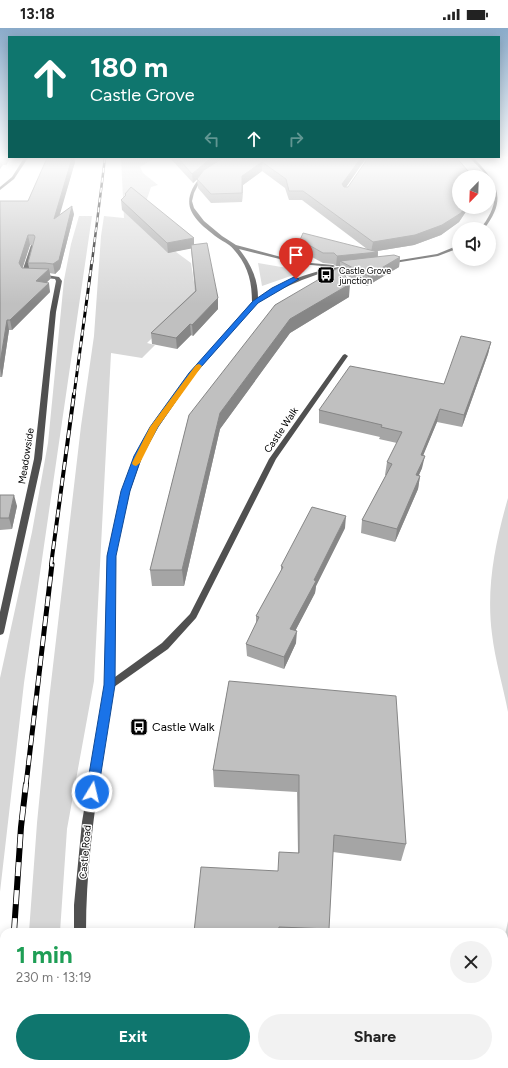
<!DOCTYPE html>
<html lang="en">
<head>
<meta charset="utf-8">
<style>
  :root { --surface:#fff; --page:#f2f2f2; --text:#222; --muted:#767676; --accent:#0f766e }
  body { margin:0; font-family:Figtree,sans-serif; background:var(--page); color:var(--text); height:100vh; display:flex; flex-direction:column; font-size:15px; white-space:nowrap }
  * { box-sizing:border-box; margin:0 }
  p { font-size:13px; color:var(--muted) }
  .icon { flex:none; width:22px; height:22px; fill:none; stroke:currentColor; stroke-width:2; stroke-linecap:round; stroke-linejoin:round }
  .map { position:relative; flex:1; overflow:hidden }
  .sheet { position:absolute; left:0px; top:900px; width:508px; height:140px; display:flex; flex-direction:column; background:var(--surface); border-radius:12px 12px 0 0; box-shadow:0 2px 10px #0003 }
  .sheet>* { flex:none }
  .top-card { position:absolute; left:8px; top:8px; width:492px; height:122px; border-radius:0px; box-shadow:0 2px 10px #0003; background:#0f766e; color:#fff; overflow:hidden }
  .needle { width:26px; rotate:203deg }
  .tools { position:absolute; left:452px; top:142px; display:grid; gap:8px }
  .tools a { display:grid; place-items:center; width:44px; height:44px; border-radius:50%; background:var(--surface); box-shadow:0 2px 10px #0003; font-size:20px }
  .pin { position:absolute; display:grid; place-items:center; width:34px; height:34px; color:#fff; margin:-41px -17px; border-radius:50% 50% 50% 0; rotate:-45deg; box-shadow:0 0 4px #0007 }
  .pin .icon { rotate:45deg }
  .me { position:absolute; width:44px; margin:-22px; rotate:9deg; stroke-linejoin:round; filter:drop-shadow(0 0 3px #0008) }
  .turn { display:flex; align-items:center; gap:14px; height:84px; padding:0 16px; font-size:18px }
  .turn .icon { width:52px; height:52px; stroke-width:2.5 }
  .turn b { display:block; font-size:28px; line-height:34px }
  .lanes { display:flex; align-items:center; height:38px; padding:0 16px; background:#0003; justify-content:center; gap:20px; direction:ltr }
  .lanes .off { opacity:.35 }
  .round { display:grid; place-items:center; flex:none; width:42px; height:42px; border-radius:21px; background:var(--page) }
  .overview { display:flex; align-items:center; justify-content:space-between; height:68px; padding:0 16px }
  h1 { font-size:24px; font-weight:700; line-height:30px; color:#1e9e55 }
  .cta { display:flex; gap:8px; margin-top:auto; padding:8px 16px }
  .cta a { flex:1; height:46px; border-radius:24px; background:var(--accent); color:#fff; font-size:16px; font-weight:700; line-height:46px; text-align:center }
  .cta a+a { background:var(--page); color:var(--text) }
  .status { display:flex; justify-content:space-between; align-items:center; height:28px; padding:0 20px; background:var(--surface); direction:ltr }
  .status svg { height:11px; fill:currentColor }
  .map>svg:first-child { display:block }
  .green { fill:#d7d7d7 }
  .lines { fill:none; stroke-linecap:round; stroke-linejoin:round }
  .minor { fill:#505050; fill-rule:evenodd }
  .rail-far4-casing { stroke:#000; stroke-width:2.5 }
  .rail-far3-casing { stroke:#000; stroke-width:3 }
  .rail-far2-casing { stroke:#000; stroke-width:4 }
  .rail-far1-casing { stroke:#000; stroke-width:5 }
  .rail-casing { stroke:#000; stroke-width:6 }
  .rail-far4 { stroke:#fff; stroke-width:1.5; stroke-dasharray:5; stroke-linecap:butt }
  .rail-far3 { stroke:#fff; stroke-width:2; stroke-dasharray:6; stroke-linecap:butt }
  .rail-far2 { stroke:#fff; stroke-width:2.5; stroke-dasharray:8; stroke-linecap:butt }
  .rail-far1 { stroke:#fff; stroke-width:3.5; stroke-dasharray:10; stroke-linecap:butt }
  .rail { stroke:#fff; stroke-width:4.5; stroke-dasharray:14; stroke-linecap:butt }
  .wall { fill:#a5a5a5; fill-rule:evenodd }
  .shaded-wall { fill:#868686 }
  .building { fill:#c0c0c0; stroke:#868686 }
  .route { fill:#1a73e8; stroke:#114b97 }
  .slow { fill:#f59e0b }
  .labels { text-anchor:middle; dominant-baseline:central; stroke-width:3; stroke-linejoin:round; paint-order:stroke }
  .far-poi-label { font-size:9px; fill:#000; stroke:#fff; text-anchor:start }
  .street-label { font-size:10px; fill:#000; stroke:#fff }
  .near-poi-label { font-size:12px; fill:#000; stroke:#fff; text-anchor:start }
</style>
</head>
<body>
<div class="status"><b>13:18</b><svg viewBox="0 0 49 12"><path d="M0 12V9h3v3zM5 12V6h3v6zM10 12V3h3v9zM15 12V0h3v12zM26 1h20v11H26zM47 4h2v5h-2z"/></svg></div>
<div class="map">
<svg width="508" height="1040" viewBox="0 0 508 1040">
  <rect width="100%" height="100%" fill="#fff"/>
  <path class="green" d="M121 130 153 131 140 139 143 145 158 157 151 159 147 171 148 186 155 213 164 221 176 224 191 235 196 267 147 315 155 317 142 330 111 325 94 653 67 801 60 904H29L37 795 49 672 81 398 94 308 101 208 104 188 124 190Z
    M79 188H92L24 655 0 864V650L32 504 48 415 64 252 71 216Z
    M258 235 305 243 262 258Z
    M508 470V684C503 658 495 632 492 606 486 560 495 515 508 470Z
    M508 893V1040H474L475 1036H504V911Z"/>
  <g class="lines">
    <path class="minor" d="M24 130H28L14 151 0 162V159L12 149Z
      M470 130H474C497 155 508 170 484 201H480C492 186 501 168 489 150 485 144 476 137 470 130Z
      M203 146 206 147 198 157 194 165 192 173 194 180 204 193 222 208 236 217 300 234 333 237 335 238 333 239 300 236 239 221C251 236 258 251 258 270 281 255 306 245 333 240 339 239 347 236 352 239L324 244 302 252 279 262 257 275 193 348 157 399 142 429 130 463 115 528V649L162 615 190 586 269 431 343 327 345 326 348 328 276 431 196 590 168 621 114 659C101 740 86 821 86 904H74V877L82 794 105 657 107 528 122 463 134 429 151 399 189 346 252 274C252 254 248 238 235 223 231 217 224 214 218 210 191 190 177 175 203 146Z
      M31 217 35 218 28 244 32 248 29 250 24 248 22 244Z
      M459 217V220L438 228 388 236 386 235 388 234 437 226Z
      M40 246 59 249 62 253 56 284 42 431 4 604 3 606 0 607V584L34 431 50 284 56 253 55 251 38 249 37 248Z
      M72 1036H86V1040H72Z"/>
    <defs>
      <path id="rail-far4" d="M92 234 105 130"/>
      <path id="rail-far3" d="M74 367 92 233"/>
      <path id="rail-far2" d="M51 537 74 366"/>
      <path id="rail-far1" d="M26 757 52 536"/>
      <path id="rail" d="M14 904 21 799 26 756
        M5 1036V1040"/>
    </defs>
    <use href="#rail-far4" class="rail-far4-casing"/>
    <use href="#rail-far3" class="rail-far3-casing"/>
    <use href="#rail-far2" class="rail-far2-casing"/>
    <use href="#rail-far1" class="rail-far1-casing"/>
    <use href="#rail" class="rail-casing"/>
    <use href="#rail-far4" class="rail-far4"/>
    <use href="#rail-far3" class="rail-far3"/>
    <use href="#rail-far2" class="rail-far2"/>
    <use href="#rail-far1" class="rail-far1"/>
    <use href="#rail" class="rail"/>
  </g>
  <path class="wall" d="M0 130H23L22 131H10L6 137H3Z
    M29 130H74L75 134 59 187 74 186 60 241 55 246 49 245 51 250 47 254 50 264 12 302H9L2 349H0V173H28L47 131H29ZM30 217H33L28 235 29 240H22Z
    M170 130H366L346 159 459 179H469L459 194 441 207 414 217 377 223 378 224V229H400L399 239 367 258 344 246 349 269 290 305 220 401 184 558H152L150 542 189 387 340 240V238H336L333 236 323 235 299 222 300 212 367 221 302 172H289L285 160 262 143 243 157 242 174 211 175 198 160 197 151 198 150 193 155Z
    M125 166 194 216 218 281 193 308 191 307 177 321 152 316 151 305 195 263 191 220 168 225 122 182 121 172 125 169Z
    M491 314 488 326 462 399 437 394 423 427 422 440 419 447 420 448 418 461 395 514 361 505 362 492 386 447H385L387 434 397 415 379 411 380 409 319 395V382L444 356Z
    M0 467 17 478 12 501 0 502Z
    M345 500 316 558 315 565 295 603 296 615 284 641 247 628 246 616 256 596V588L281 544V538Z
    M229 653 406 816 401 833 333 824 328 904H194L278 843 298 825 297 764 214 759 213 742Z"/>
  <path class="shaded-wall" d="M0 130H1L3 137 0 141Z
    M5 130H9L10 131 6 137Z
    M72 130H74L75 134 56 200 54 191Z
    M211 130H226L214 137 193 155 192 146Z
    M361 130H366L342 165V156Z
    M262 134V143L243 157 242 174V148Z
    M72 178 74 186 60 241 55 246 53 236Z
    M465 179H469L459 194 441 207 414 217 371 224 373 214Z
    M28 207 30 217 21 245 19 235Z
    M194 210V220L168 225 167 215Z
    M378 224 377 234 340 233V238H336L337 228Z
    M400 229 399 239 367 258 368 248Z
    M49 241 51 250 38 263 36 253Z
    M49 255 50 264 12 302 10 292Z
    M350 256 349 269 290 305 220 401 184 558 182 542 220 385 290 291Z
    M218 270V281L193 308 192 297Z
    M7 292 9 302 2 349 0 340V335Z
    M190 296 191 307 177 321 176 310Z
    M491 314 488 326 462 399 464 387Z
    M440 381 437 394 418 440 421 427Z
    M425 428 422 440 413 460 416 447Z
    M420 448 418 461 395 514 397 501Z
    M14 467 17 478 12 501 9 490Z
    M346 488 345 500 316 558 315 565 290 613V601L314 552Z
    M297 603 296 615 284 641V629Z"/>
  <path class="building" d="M47 130H72L54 191 72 178 59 232 53 236 45 235H28L35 209 34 207H28L19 235 22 240 49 241 36 253 49 255 10 292H7L0 335V173H28Z
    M178 130H211L192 146Z
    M223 130H361L342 156 344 159H348L368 130H457L473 149H459V179H465L461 185 442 197 415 207 373 214 303 163H289L286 151 262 134 242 148V165L211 166 197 151 204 142Z
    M131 159 194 210 167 215 121 172 126 167 125 166Z
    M303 205 378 224 337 228 334 225H323L300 212Z
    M207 215 218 270 192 297 190 296 176 310 151 305 196 263 191 217Z
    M394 227 400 229 368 248 340 233 366 230Z
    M340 239 350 256 290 291 220 385 182 542H150L189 387 275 277Z
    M461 308 491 314 464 387 440 381 421 427 425 428 416 447 420 448 397 501 362 492 392 436 387 434 402 404 381 399 382 397 319 382 350 338 444 356Z
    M0 467H14L9 490H0Z
    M312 479 346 488 314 552 316 553 290 601 297 603 284 629 246 616 259 589 256 588 283 539 281 538Z
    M229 653 396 668 406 816 334 807 329 901 279 899 278 904H194L201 839 278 843 279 824 299 825V747L213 742Z
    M146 1036H211L212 1040H147Z"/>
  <linearGradient id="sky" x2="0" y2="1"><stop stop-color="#8aabca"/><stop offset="0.47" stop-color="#fff"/><stop offset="1" stop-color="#fff" stop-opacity="0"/></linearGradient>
  <rect width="508" height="276" fill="url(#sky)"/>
  <path class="route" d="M294 249 299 251 258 275 193 348 158 399 142 428 130 463 116 528 115 657 98 764 96 768 92 769 88 768 86 764 104 657 107 528 121 463 134 428 150 399 189 345 253 273 272 260Z"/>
  <path class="slow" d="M199 336 202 338 158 399 140 435 136 438 133 437 132 435 150 399 196 337Z"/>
  <defs>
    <symbol id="bus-square" viewBox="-11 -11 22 22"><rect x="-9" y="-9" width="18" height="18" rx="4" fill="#000" stroke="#fff"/><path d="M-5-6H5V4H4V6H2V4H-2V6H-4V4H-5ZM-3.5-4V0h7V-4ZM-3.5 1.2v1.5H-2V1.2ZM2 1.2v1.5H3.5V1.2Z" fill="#fff"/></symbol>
  </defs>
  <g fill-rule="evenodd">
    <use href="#bus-square" x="316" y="237" width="20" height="20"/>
    <use href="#bus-square" x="129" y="689" width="20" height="20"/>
  </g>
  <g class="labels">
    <g class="far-poi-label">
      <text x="339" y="242">Castle Grove<tspan x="339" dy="10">junction</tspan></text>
    </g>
    <g class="street-label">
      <text transform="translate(281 402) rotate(-56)">Castle Walk</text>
      <text transform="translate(26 428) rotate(-81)">Meadowside</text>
      <text transform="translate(85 824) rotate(-85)">Castle Road</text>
    </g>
    <g class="near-poi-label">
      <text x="152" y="699">Castle Walk</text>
    </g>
  </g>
</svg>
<div class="tools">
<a><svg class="needle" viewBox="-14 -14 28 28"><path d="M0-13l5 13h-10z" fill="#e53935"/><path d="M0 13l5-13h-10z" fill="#767676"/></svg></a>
<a><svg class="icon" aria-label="sound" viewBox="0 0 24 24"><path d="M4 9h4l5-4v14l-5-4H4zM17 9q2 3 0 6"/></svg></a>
</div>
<div class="pin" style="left:296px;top:251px;background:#d93025"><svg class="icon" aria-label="arrive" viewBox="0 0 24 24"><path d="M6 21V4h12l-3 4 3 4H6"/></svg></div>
<svg class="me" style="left:92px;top:764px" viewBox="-20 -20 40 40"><circle r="17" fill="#1a73e8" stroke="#fff" stroke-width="3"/><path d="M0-11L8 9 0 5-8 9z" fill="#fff"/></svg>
<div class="top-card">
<div class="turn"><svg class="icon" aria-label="ahead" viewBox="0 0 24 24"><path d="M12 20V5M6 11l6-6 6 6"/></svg><div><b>180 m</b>Castle Grove</div></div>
<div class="lanes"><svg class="icon off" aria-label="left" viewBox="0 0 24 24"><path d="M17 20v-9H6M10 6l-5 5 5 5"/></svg><svg class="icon" aria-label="ahead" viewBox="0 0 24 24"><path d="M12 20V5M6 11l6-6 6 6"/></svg><svg class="icon off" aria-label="right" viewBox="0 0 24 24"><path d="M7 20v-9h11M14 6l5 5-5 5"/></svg></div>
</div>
<section class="sheet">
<div class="overview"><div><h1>1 min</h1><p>230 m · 13:19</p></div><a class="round"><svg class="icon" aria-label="close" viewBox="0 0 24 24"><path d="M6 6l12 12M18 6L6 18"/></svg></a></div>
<div class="cta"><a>Exit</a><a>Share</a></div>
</section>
</div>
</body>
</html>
